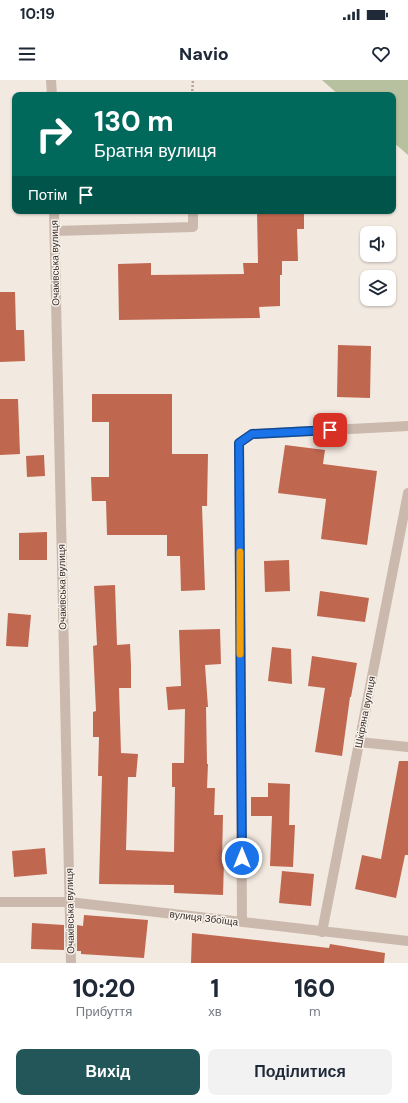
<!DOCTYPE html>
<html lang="uk">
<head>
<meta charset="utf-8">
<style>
  :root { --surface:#fff; --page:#f2f2f3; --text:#1f2937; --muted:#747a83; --accent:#225658 }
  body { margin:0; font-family:"DM Sans",sans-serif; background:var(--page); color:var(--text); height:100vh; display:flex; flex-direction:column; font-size:15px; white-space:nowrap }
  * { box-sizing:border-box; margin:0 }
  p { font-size:13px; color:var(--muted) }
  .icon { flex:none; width:22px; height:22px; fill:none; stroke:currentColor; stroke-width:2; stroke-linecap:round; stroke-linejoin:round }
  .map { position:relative; height:883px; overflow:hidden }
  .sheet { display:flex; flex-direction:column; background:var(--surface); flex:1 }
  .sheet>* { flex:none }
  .hud { position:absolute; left:12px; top:12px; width:384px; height:122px; border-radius:8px; box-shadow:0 1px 3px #0004; background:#00695c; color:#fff; overflow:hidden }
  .fabs { position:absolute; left:360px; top:146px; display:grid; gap:8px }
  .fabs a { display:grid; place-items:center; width:36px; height:36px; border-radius:8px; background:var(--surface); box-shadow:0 1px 3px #0004; font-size:20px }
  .pin { position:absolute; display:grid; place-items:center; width:34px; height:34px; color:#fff; margin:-17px; border-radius:8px; box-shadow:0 2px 6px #0006 }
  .me { position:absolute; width:44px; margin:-22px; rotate:0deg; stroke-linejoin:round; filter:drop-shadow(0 0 3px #0008) }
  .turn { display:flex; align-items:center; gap:14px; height:84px; padding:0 16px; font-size:18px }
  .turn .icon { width:52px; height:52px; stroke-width:2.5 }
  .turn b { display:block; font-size:28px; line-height:34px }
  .then { display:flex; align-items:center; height:38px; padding:0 16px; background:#0003; gap:8px; font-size:15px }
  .eta { display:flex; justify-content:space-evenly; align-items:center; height:68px; text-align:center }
  .eta b { font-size:24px; font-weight:800; line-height:28px }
  .cta { display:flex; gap:8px; margin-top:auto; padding:8px 16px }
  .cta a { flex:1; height:46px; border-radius:8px; background:var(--accent); color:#fff; font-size:16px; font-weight:800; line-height:46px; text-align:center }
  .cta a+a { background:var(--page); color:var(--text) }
  .status { display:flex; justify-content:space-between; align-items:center; height:28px; padding:0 20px; background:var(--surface); direction:ltr }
  .status svg { height:11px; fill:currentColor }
  header { display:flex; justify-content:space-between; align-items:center; height:52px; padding:0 16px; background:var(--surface); font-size:18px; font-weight:800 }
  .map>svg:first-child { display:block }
  .green { fill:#b7c1a0 }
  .building { fill:#c06750 }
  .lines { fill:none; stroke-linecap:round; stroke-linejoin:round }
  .path { stroke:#b6a396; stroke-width:2.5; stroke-dasharray:2 2; stroke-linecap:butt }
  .service { stroke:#cab9ac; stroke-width:10 }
  .minor { stroke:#cab9ac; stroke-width:10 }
  .route-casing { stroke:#114b97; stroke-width:10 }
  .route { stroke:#1a73e8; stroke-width:7 }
  .slow { stroke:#f59e0b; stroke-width:7 }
  .labels { text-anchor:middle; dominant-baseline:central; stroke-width:3; stroke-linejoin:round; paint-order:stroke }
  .street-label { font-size:10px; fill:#382e2b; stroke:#f9f3ec }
</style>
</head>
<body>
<div class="status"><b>10:19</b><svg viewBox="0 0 49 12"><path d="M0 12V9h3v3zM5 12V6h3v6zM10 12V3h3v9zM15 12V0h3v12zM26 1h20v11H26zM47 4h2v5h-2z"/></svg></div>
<header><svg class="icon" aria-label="menu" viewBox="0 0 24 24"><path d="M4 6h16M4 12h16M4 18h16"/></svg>Navio<svg class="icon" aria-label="heart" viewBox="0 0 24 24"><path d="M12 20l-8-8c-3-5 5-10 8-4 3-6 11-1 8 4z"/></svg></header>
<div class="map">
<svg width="408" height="883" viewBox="0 0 408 883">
  <rect width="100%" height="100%" fill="#f2e9e0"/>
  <path class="green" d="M322 0H408V75L393 62V15H339Z"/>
  <path class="building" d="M257 131H304V149H297L298 181H282V195H280V226L259 227 260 238 119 240 118 184 151 183V195L244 194 243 183H258Z
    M0 212H15L16 250H24L25 281 0 282Z
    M338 265 371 266 370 318 337 317Z
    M92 314H172V374H208L207 426H202L205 510 181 511 180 476H167V455H107L106 421H92L91 397H109V342H92Z
    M0 319H18L20 374 0 375Z
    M285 365 325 370 323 384 377 391 367 465 321 459 326 419 278 413Z
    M44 375 45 396 27 397 26 376Z
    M47 452V480H19V453Z
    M289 480 290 511 265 512 264 481Z
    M115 505 117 565 130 564 131 586V608H119L121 673 138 674 136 697H128L126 770 174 772 175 707H172V683H184L185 629 168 630 166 607 181 606 179 550 220 549 221 584 205 585 208 627H206L207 684H208L207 708H215L214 735H223L222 780H224L223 815 174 813V805L99 804 102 696H98L99 657H93V632L96 631 93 566 97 565 94 506Z
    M320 511 369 518 365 542 317 536Z
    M8 533 31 535 28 567 6 566Z
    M272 567 291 569 292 604 268 601Z
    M312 576 357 583 351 617H350L342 676 315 672 325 608 308 606Z
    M399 681H408V775H405L396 818 355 809 362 775 381 779Z
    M268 703 290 704 289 745H295L293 787 270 786 272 736H251V717H268Z
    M45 768 47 794 14 797 12 771Z
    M282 791 314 794 311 826 279 823Z
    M84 835 148 840 144 878 81 874V871H77V845L83 846Z
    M32 843 64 845V870L31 869Z
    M192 853 329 868 330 864 385 873 384 883H191Z"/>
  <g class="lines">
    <path class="path" d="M192 15 193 0"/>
    <path class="service" d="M55 151 193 147V131"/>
    <path class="minor" d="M51 0 52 15
      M54 131 71 883
      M359 662 408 667
      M0 822H69L408 861
      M242 842 239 363 252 354 408 346
      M322 852 408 413"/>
  </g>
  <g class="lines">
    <defs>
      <path id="route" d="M242 778 239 363 252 354 330 350"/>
    </defs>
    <use href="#route" class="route-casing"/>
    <use href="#route" class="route"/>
    <path class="slow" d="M240 472V574"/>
  </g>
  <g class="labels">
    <g class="street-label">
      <text transform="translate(55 183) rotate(-91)">Очаківська вулиця</text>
      <text transform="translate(62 507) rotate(-91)">Очаківська вулиця</text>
      <text transform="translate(365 632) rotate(-79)">Шкіряна вулиця</text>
      <text transform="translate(70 831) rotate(-91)">Очаківська вулиця</text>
      <text transform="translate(204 838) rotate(7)">вулиця Збоїща</text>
    </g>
  </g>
</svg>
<div class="fabs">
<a><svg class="icon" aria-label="sound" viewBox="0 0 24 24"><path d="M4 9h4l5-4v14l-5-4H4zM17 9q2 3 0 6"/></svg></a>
<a><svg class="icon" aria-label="layers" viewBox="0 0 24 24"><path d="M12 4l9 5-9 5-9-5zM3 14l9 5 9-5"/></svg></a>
</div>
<div class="pin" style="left:330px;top:350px;background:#d93025"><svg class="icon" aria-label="arrive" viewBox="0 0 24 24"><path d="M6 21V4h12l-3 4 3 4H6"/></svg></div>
<svg class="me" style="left:242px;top:778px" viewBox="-20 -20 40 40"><circle r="17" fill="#1a73e8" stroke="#fff" stroke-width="3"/><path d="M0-11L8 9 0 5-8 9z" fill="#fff"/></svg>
<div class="hud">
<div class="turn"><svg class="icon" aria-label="right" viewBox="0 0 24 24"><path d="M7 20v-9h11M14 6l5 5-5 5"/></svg><div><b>130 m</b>Братня вулиця</div></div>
<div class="then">Потім<svg class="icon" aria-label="arrive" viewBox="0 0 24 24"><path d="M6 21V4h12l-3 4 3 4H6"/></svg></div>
</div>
</div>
<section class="sheet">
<div class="eta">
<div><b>10:20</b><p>Прибуття</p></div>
<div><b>1</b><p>хв</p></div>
<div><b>160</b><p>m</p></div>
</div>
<div class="cta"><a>Вихід</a><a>Поділитися</a></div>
</section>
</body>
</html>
